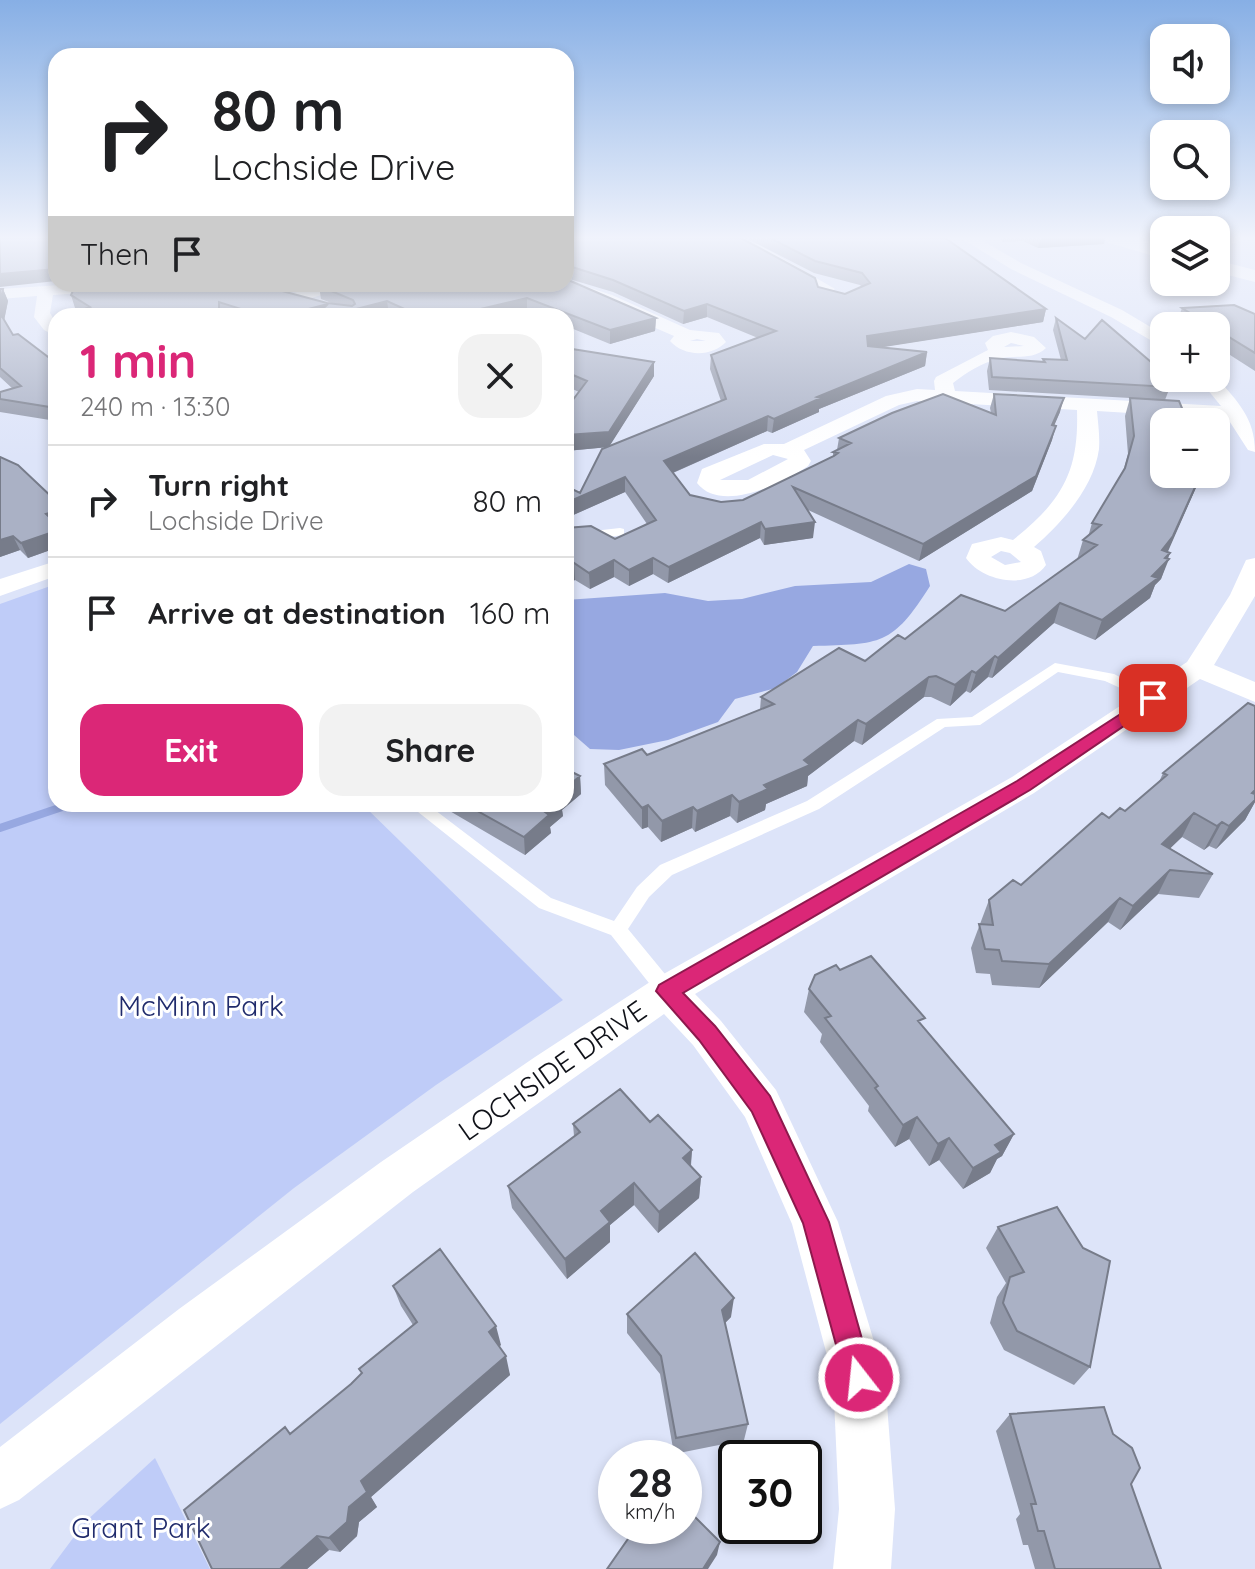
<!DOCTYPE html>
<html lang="en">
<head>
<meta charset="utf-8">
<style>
  :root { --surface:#fff; --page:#f2f2f2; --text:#202124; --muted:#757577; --line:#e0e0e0; --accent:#db2777 }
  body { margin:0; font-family:Quicksand,sans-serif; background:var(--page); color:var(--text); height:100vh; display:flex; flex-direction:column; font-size:30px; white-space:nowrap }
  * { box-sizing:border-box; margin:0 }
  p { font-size:26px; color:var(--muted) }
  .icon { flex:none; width:44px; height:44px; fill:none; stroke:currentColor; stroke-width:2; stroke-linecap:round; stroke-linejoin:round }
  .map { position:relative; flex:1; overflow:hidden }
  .drawer { position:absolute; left:48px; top:308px; width:526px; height:504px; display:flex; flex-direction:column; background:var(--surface); border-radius:24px; box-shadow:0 4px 12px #0003 }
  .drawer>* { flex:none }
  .top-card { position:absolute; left:48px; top:48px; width:526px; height:244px; border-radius:24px; box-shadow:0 4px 12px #0003; background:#fff; color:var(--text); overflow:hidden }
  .tools { position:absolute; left:1150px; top:24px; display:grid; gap:16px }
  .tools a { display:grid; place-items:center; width:80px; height:80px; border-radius:16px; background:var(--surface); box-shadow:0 4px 12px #0003; font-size:40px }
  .speed { position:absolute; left:598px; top:1440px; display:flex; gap:16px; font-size:40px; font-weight:700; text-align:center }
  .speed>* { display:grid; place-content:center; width:104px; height:104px; border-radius:50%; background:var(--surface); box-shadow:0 4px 12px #0003; line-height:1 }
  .speed small { font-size:20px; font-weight:400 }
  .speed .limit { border:4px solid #111; border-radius:12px; background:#fff; color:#111 }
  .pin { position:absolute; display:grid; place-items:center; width:68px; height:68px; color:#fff; margin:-34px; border-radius:16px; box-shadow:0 4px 12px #0006 }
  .me { position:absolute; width:88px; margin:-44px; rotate:344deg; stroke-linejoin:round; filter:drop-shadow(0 0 6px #0008) }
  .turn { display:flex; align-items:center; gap:28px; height:168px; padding:0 32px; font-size:36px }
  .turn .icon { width:104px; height:104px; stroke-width:2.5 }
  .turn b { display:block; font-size:56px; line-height:68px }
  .then { display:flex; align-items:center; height:76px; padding:0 32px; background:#0003; gap:16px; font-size:30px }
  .round { display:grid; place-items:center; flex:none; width:84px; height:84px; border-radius:24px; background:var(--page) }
  .summary { display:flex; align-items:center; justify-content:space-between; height:136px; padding:0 32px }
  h1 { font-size:48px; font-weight:700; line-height:60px; color:var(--accent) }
  .button { display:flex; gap:16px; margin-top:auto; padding:16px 32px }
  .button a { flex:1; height:92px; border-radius:24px; background:var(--accent); color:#fff; font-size:32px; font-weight:700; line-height:92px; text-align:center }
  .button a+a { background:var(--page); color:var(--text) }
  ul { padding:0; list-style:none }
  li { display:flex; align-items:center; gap:24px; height:112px; padding:0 32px; border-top:2px solid var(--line) }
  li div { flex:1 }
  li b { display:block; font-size:30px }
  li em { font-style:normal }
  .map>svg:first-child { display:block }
  .green { fill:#bfccf8 }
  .water { fill:#97a8e1 }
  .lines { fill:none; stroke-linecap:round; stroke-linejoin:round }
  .stream { stroke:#97a8e1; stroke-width:8 }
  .lane { fill:#fff; fill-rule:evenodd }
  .street { fill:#fff; fill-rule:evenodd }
  .secondary { fill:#fff; fill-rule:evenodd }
  .wall { fill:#9298a9; fill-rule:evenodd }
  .shaded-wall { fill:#777c8a }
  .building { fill:#aab1c5; stroke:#777c8a; stroke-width:2 }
  .route { fill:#db2777; stroke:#8e194d; stroke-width:2 }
  .labels { text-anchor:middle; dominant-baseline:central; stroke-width:6; stroke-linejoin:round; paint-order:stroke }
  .near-park-label { font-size:28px; fill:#202b6c; stroke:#fff }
  .near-street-label { font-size:28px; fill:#0f1118; stroke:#fff }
</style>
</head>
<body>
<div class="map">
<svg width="1255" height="1569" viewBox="0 0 1255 1569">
  <rect width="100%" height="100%" fill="#dde4f9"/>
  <path class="green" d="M56 584V804H362L563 1000 436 1085 294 1188 0 1424V604Z
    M155 1458 210 1569H50L85 1522Z"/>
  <path class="water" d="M909 564 926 569 930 586C892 646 881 644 813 646L797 672 776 688 735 699 718 722 668 740 619 750 590 749 566 728V600L665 593 708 601 742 599 795 586 871 582Z"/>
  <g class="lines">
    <path class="stream" d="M0 828 71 804"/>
    <path class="lane" d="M620 528 624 529V535L566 542V534Z
      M1055 663 1114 674 1160 698 1153 703 1105 681 1058 672 980 725 945 727 819 809 672 875 649 897 628 929 674 985 677 991 674 997 667 999 660 997 611 935 539 908 408 804H427L551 898 614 921 637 887 660 865 807 801 937 719 972 717Z"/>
    <path class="street" d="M720 238H742L760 245 835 289 827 294 821 292 750 251Z
      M961 238H978L1021 263 1122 310 1164 335V348L1111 317 1011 269Z
      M1225 238H1251L1216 249V241Z
      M566 280 612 295 690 330 719 333 726 342C712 357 684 357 670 341L674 336 554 284H566ZM697 339 706 341H690Z
      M76 284 123 286 115 291 53 295 50 313 56 323V336L44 330 34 317 37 296 0 299V289Z
      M328 284H354L351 287 296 302 288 297 290 294Z
      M1011 332 1034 337 1046 348C1033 361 1014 354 998 359 981 363 966 373 953 383L955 391 1221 406 1198 378 1216 377C1238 402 1255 418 1255 452L1248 450 1228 419 1097 411C1098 423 1100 436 1099 449 1094 487 1062 523 1034 547L1041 551 1046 565C1028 591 982 581 966 558L972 544 1001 537 1013 540C1062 501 1079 472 1077 410L917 401 899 405 804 450 811 461 808 466C784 483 721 514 697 483L702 469 764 444H784L886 396 917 389 935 390 934 381 936 377 988 350 985 343 993 336ZM1011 343 1024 346 1004 347ZM773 455 788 459 748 480H720ZM1001 551 1010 553 1021 562 1005 565 991 557Z
      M1255 558V596L1214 665 1255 682V702L1200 679 1034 793 695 994 721 1021 776 1090 838 1222 885 1378 895 1509 891 1569H833L839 1509 833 1378 792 1224 745 1117 693 1045 664 1014 413 1192 19 1500 0 1509V1447L179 1309 381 1162 535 1057 653 980 1012 777 1187 662 1230 595 1246 560Z
      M56 561V576L0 596V579Z"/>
    <path class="secondary" d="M1104 238H1135L1164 247V259L1106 242Z
      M1216 260 1255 270V282L1216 272Z"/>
  </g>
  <path class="wall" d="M566 238 818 287 845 294 862 287 860 285 814 273 750 240 744 238H945L1046 309 1043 322 881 347 927 352 925 366 819 409V412L772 433 767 431 673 473 690 495 721 502 743 500 833 456V452L837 450 839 438 991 413 990 408 994 394 1060 412 1054 425 1052 440 1032 491 919 561 808 510 813 538 764 545 760 538 668 583 653 574 629 586 614 577 590 589 575 580 566 584V486L580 493 608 447 566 451V409L579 392 566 386V348L654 376 609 446 721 401 710 369 711 355 758 338 707 317 683 324 613 292 566 278ZM625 492 647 524 615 539 572 527 571 516Z
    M1001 238H1105L1104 244 1038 248 1023 241 1002 242Z
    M265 284H317L294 290Z
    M566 284 656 318 655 331 610 344 566 326V316H541L527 310 505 316H394L389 314 380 316H227L223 315V316H84L83 313 75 308 71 295 334 304 321 299 319 286Z
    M0 289H3L8 301 4 320 13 335 56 363V421L0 412V392L13 389 0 377Z
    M1182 308 1255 314V371L1216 346V326H1184L1177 322Z
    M1056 318 1085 339 1170 387 1165 400 989 390 987 371 990 358 1042 362 1043 359 1061 360 1053 330Z
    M1130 398 1202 474 1167 552 1170 553 1161 579 1155 585 1150 598 1095 640 1054 623 992 678 988 677 970 693 966 691 950 706 931 697H924L862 745 854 741 808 776 807 786 766 804 765 810 737 823 730 816 695 832 692 828 661 842 648 827 642 829 605 785 604 764 647 755 760 710 761 697 865 661 905 639 1005 611 1077 560 1083 540 1088 537 1092 523 1123 472 1128 454 1125 416Z
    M0 457 56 501V548L28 558 20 550 0 557Z
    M1255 706V802L1245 820 1216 849 1209 846 1204 850 1182 837 1170 848 1213 874 1199 898 1158 894 1120 930 1108 922 1039 988 992 985 990 974 976 973 971 948 989 900 1021 885 1109 818 1125 811 1159 782 1163 773Z
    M580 776 581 794 562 810 563 816 550 827 551 833 525 855 448 810 441 804H566Z
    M840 970 922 1026 1014 1134 1002 1156 997 1159 990 1173 963 1189 939 1160 929 1166 909 1139 895 1147 868 1111 869 1106 820 1042 822 1034 804 1012 809 989Z
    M650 1122 692 1150 691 1166 701 1177 699 1198 658 1233 634 1205 610 1225V1242L567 1279 512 1208 508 1186 574 1136 573 1124Z
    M998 1227 1090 1367 1074 1385 1004 1350 990 1323 997 1297 1006 1283 986 1248Z
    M393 1286 501 1345 499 1346 510 1375 371 1497 377 1507 359 1522 357 1536 340 1552 329 1550 307 1569 285 1427 290 1434 351 1384 413 1325 401 1306Z
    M627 1314 731 1317 725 1323 748 1424 744 1440 674 1454 660 1374 627 1333Z
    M1010 1414 1131 1484 1161 1569H1035L1028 1545H1023L1016 1519 1020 1514 996 1431Z"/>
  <path class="shaded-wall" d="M1041 238H1105L1104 244 1038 248Z
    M56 269V281L0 287V274Z
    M293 284H317L294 290Z
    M3 289 8 301 4 321H0V303Z
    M527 298V310L505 316H469L468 312Z
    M387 301 389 314 380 316H281L328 304 330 316Z
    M707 304V317L683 324 684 311Z
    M1046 309 1043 322 865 350 867 336Z
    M656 318 655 331 610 344V330Z
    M927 352 925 366 819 409V412L772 433 774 419 817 397Z
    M654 362V376L609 447 566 451V435Z
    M1064 398 1060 412 1048 440 1052 425Z
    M768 416 767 431 663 477 664 461Z
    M1056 426 1052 440 1032 491 919 561 923 544Z
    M1202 474 1166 556 1162 550Z
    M625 477V492L571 516 572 530 566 532V503Z
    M56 511V527L46 514Z
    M761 522 760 538 668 583 669 567Z
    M815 522 813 538 764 545 765 529Z
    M56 531V548L28 558 21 543Z
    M13 536 20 550 0 557V540Z
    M1170 553 1166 562 1169 559 1161 579 1155 585 1150 598 1095 640 1102 620Z
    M653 558V574L629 586V570Z
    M614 560V577L590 589 589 573Z
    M574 563 575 580 566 584V567Z
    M1060 603 1054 623 992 678 998 658Z
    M995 656 988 677 970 693 976 673Z
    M972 671 966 691 950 706 955 685Z
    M929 677 924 697 862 745 866 724Z
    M858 720 854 741 808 776 807 786 766 804 765 810 737 823 739 802 804 760Z
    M580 776 581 794 562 810 563 816 550 827 551 833 525 855 524 837 545 812 555 804H566V788Z
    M1255 790V802L1245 820 1216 849 1229 826Z
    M732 795 730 816 695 832 697 811Z
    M648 805V827L642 829V808Z
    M693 807 692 828 661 842 662 821Z
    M1194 813 1182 837 1150 868 1162 844Z
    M1222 822 1209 846 1204 850 1217 826Z
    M1170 870 1158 894 1120 930 1133 906Z
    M1120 898 1108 922 1039 988 1049 964Z
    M917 1117 909 1139 895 1147 903 1125Z
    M1014 1134 1002 1156 997 1159 990 1173 963 1189 973 1168 995 1145Z
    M949 1138 939 1160 929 1166 938 1144Z
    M692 1150 690 1172 683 1158Z
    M701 1177 699 1198 658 1233 659 1212Z
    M634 1183V1205L610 1225V1242L567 1279 565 1259 601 1211Z
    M734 1298 731 1317 719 1329 722 1310Z
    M496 1326 501 1345 494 1351 489 1332Z
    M506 1356 510 1375 371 1497 377 1507 359 1522 357 1536 340 1552 329 1538 349 1507 361 1481Z
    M317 1536 329 1550 307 1569H280Z
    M720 1542 717 1555 708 1569H703Z"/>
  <path class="building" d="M0 238H56V269L0 274Z
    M566 238H741L815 278 818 287 845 294 870 283 862 273 815 261 770 238H945L1046 309 867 336 868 346 927 352 817 397 821 398 774 419 768 416 664 461 690 495 721 502 743 500 834 456 838 453 833 452 851 443 839 438 892 413 943 394 996 415 994 394 1064 398 1052 425 1056 426 1036 476 923 544 793 487 815 522 765 529 761 522 669 567 653 558 629 570 614 560 589 573 574 563 566 567V528L591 526 615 539 656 520 625 477 566 503V486L580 493 602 449 726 399 711 355 776 331 707 304 684 311 613 280 566 265Z
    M566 279 656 318 610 330 527 298 468 312 474 316H420L387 301 329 316H315L328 304 281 316H263L219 302V316H91L82 310 90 307 71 295 76 284H247L267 287 327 303 352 306 355 304 353 300 319 286 326 284H566Z
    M0 289H3L0 303Z
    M1234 305 1255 314V353L1216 329V326H1211L1182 308Z
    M0 315 3 318 13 335 18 334 56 363V408L0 399V392L21 386 0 368Z
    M1056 318 1085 339 1102 320 1151 362H1156L1170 387 992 377 990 358 1045 362 1043 359 1067 360Z
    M566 348 654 362 609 432 566 435V409L587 381 566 372Z
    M1130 398 1179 401 1184 413 1197 416 1198 422H1164V474H1201L1173 536 1162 550 1170 553 1165 558 1169 559 1152 576 1158 578 1102 620 1060 603 998 658 995 656 976 673 972 671 955 685 936 676 929 677 866 724 858 720 804 760 810 765 764 785 768 789 739 802 732 795 697 811 693 807 662 821 648 805 642 808 604 764 642 749 647 755 774 704 761 697 839 648 865 661 898 635 905 639 961 595 1005 611 1097 545 1083 540 1101 525 1092 523 1125 468 1134 436Z
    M0 457 18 465 56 501V511L46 514 56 523V531L21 543 13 536 0 540Z
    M1248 703 1255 706V790L1252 793 1255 794V800L1229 826 1222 822 1217 826 1194 813 1162 844 1213 874 1170 870 1133 906 1120 898 1049 964 1002 961 999 950 985 949 979 924 993 925 989 900 1013 880 1021 885 1102 813 1109 818 1120 808 1125 811 1167 775 1163 773Z
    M566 769 580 776 566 788Z
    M465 804H555L545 812 549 815 524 837Z
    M871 956 925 1018 918 1021 1014 1134 995 1145 1001 1152 973 1168 949 1138 938 1144 917 1117 903 1125 875 1088 878 1086 825 1018 831 1016 809 989 815 975 836 965 840 970Z
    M620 1089 650 1122 658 1115 692 1150 683 1158 701 1177 659 1212 634 1183 601 1211 610 1222 565 1259 508 1186 580 1132 573 1124Z
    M1057 1207 1083 1248 1110 1261 1090 1367 1017 1331 1003 1303 1010 1277 1024 1272 998 1227Z
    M440 1249 496 1326 489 1332 506 1356 361 1481 367 1492 349 1507 347 1522 329 1538 317 1536 280 1569H212L184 1510 285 1427 290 1434 351 1384 362 1373 359 1369 417 1322 393 1286Z
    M695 1253 734 1298 722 1310 748 1424 676 1438 661 1356 627 1314Z
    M1104 1407 1113 1434 1132 1448 1140 1468 1131 1484 1161 1569H1055L1044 1531H1038L1031 1504H1036L1010 1414Z
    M684 1506 720 1542 703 1569H607L637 1526H684Z"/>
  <linearGradient id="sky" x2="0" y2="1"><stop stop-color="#87afe5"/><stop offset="0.52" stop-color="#f0f3fc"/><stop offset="1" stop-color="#f0f3fc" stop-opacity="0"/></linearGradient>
  <rect width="1255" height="458" fill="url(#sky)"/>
  <path class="route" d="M1153 693 1159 695 1161 698 1159 702 1030 790 683 993 715 1026 770 1096 829 1222 873 1378 869 1389 859 1393 848 1389 803 1223 752 1112 699 1040 656 991 659 985 1017 781Z"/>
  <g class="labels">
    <g class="near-park-label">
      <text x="201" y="1005">McMinn Park</text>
      <text x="141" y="1527">Grant Park</text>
    </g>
    <g class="near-street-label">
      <text transform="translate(552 1070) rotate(-35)">LOCHSIDE DRIVE</text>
    </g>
  </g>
</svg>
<div class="tools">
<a><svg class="icon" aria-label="sound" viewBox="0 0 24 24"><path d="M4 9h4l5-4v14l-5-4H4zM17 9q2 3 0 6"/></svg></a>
<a><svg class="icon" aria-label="search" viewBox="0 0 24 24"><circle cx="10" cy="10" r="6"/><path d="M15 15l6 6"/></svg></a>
<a><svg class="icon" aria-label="layers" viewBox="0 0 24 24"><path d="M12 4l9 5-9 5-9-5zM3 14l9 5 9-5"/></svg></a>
<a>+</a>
<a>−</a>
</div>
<div class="speed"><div>28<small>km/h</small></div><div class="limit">30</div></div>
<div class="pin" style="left:1153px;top:698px;background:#d93025"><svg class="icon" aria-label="arrive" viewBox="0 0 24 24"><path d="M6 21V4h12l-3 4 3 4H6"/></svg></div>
<svg class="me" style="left:859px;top:1378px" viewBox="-20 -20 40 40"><circle r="17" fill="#db2777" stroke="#fff" stroke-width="3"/><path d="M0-11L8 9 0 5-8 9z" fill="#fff"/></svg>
<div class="top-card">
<div class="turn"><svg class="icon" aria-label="right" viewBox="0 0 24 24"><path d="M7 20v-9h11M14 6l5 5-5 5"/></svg><div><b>80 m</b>Lochside Drive</div></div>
<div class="then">Then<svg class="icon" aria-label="arrive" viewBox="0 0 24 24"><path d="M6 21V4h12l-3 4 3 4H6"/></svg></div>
</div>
<section class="drawer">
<div class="summary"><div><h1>1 min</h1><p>240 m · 13:30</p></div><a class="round"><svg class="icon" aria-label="close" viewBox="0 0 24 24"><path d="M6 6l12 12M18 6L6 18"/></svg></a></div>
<ul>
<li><svg class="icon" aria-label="right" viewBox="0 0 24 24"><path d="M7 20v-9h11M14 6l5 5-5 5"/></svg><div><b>Turn right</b><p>Lochside Drive</p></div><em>80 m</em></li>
<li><svg class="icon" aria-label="arrive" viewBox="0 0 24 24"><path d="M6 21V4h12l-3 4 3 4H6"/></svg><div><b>Arrive at destination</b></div><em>160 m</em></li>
</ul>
<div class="button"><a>Exit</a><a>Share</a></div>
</section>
</div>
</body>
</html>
